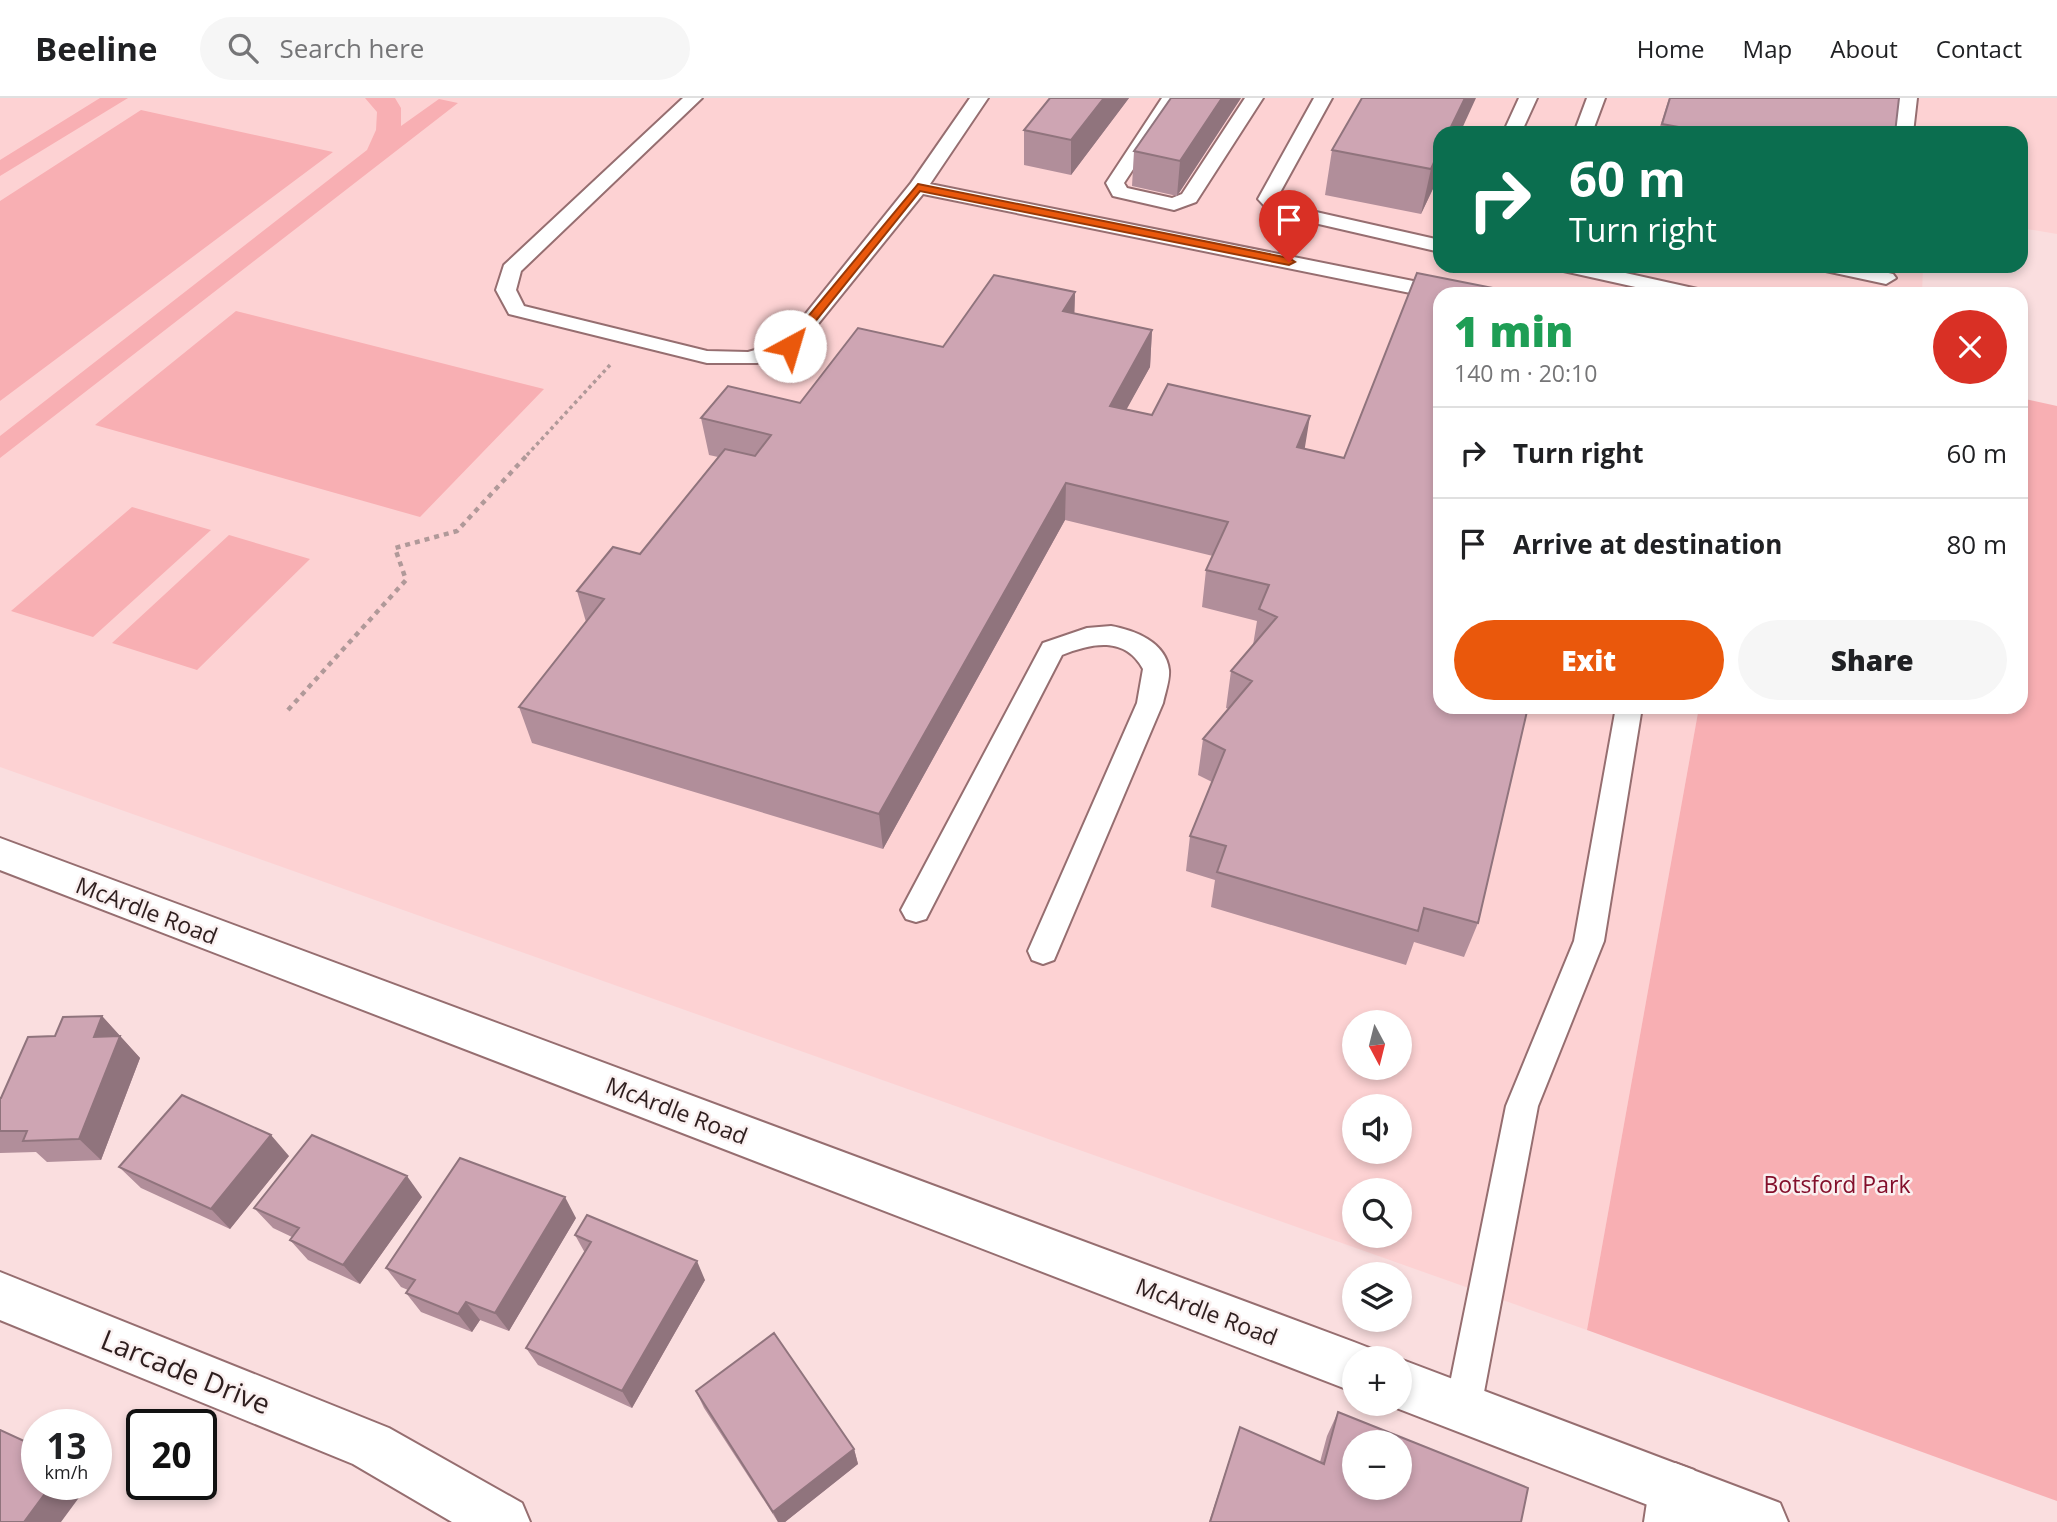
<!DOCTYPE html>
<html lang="en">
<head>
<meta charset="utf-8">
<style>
  :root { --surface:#fff; --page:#f6f6f6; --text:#202124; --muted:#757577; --line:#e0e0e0; --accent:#ea580c }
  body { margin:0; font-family:"Open Sans",sans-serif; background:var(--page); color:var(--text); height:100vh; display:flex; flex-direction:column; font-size:26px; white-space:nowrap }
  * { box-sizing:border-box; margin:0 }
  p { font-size:23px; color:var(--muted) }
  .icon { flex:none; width:38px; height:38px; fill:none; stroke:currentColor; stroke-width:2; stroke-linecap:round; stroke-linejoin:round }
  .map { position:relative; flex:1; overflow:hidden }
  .drawer { position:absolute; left:1433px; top:189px; width:595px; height:427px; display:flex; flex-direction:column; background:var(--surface); border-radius:21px; box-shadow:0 4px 10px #0003 }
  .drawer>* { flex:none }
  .banner { position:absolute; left:1433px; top:28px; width:595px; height:147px; border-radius:21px; box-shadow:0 4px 10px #0003; background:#0b6e4f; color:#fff; overflow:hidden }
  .needle { width:46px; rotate:173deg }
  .controls { position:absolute; left:1342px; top:912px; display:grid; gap:14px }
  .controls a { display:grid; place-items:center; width:70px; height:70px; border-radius:50%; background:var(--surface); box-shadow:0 4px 10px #0003; font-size:35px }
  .speed { position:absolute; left:21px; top:1311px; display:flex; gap:14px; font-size:35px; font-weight:700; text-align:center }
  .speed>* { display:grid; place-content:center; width:91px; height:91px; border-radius:50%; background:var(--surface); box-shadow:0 4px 10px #0003; line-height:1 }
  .speed small { font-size:18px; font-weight:400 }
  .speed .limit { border:4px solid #111; border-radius:10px; background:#fff; color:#111 }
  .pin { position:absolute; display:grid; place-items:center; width:60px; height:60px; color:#fff; margin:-72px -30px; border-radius:50% 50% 50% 0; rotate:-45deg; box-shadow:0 0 7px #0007 }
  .pin .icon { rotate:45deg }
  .me { position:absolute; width:77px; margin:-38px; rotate:39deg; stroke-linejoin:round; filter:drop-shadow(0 0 5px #0008) }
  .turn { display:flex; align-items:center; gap:24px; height:147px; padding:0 21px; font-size:32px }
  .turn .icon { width:91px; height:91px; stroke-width:2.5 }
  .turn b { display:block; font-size:49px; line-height:60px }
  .round { display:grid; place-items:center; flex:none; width:74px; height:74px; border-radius:37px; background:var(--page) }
  .overview { display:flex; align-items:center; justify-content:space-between; height:119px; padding:0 21px }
  h1 { font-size:42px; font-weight:800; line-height:52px; color:#1e9e55 }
  .action { display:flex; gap:14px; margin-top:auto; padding:14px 21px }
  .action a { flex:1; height:80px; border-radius:42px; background:var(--accent); color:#fff; font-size:28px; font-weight:800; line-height:80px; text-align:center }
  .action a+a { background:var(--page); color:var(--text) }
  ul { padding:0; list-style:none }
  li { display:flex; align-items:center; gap:21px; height:91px; padding:0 21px; border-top:2px solid var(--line) }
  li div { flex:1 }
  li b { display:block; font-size:26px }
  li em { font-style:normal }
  header { display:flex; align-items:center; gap:42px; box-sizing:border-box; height:98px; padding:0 35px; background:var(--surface); border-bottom:2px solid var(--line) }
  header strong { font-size:33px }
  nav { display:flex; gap:38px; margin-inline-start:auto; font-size:24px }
  .search { width:490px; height:63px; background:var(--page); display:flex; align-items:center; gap:18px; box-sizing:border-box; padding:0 24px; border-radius:38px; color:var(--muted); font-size:26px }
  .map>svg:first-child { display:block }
  .built { fill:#fdd2d3; fill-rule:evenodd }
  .green { fill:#f8afb3 }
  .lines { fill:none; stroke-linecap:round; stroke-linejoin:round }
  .service-casing { stroke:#966e70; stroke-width:4 }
  .minor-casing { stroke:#966e70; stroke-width:4 }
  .secondary-casing { stroke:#966e70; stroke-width:4 }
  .path-far1 { stroke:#b09999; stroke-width:3.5; stroke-dasharray:3.5 3.5; stroke-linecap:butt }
  .path { stroke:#b09999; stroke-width:4.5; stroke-dasharray:5 5; stroke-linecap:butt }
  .service { fill:#fff; fill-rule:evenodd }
  .minor { fill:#fff; fill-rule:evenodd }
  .secondary { fill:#fff; fill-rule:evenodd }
  .wall { fill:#b18e9a }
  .shaded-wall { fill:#90747d }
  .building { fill:#cea5b3; stroke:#90747d; stroke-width:2; fill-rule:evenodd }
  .route { fill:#ea580c; stroke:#983908; stroke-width:2 }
  .labels { text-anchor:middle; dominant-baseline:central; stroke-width:5; stroke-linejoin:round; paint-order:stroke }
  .street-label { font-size:23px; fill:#2e1e1e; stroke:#faf0f0 }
  .park-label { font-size:23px; fill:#830f2b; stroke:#faf0f0 }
  .near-street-label { font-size:28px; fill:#2e1e1e; stroke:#faf0f0 }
</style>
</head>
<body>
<header>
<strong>Beeline</strong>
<div class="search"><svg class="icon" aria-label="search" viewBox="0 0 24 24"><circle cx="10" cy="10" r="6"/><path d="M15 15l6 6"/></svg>Search here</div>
<nav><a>Home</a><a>Map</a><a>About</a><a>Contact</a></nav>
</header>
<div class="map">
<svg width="2057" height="1424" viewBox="0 0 2057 1424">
  <rect width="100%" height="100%" fill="#fadedf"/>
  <path class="built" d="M0 0H2057V136L2021 130V35H1440V168H1923L1922 196H1440V609H1699L1587 1232 0 669ZM1354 924H1400V970H1354ZM1354 1008H1400V1054H1354ZM1354 1092H1400V1138H1354Z"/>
  <path class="green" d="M100 0H128L0 78V62Z
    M365 0H395L401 10V28L439 1 458 5 0 360V338L367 52 376 32 377 14Z
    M141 12 333 54 0 303V103Z
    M236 213 544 291 420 419 95 327Z
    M2021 300 2057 308V1403L1587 1232 1699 609H2021Z
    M132 409 211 432 93 539 11 513Z
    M229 437 310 461 197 572 112 545Z"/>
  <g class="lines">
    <defs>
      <path id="service" d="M683 0H702L521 173 516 192 524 208 707 253 748 254 783 244 911 85 970 0H988L930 86 1448 190 1458 196H1440V201L923 96 797 252 757 265H707L509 216 496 192 504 167Z
        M1162 0H1180L1124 85 1127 90 1172 100 1182 96 1245 0H1263L1196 104 1174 112 1113 98 1106 85Z
        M1314 0H1332L1277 100 1285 107 1440 142V154L1271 115 1258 101Z
        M1519 0H1537L1521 35H1503Z
        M1587 0H1605L1592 35H1574Z
        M1899 0H1917L1913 35H1895Z
        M1556 168H1594L1702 192 1705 196H1667L1559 172Z
        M1818 168H1857L1893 176 1896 180 1886 186 1821 172Z
        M1111 528C1134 532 1166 544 1169 572 1170 582 1165 595 1163 605L1054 862 1043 866 1032 862 1028 853 1137 605 1143 571C1125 538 1092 545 1062 557L926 821 916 824 906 821 901 812 1043 545 1087 530Z
        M1616 609H1642L1604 843 1538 1008 1481 1310 1476 1323 1463 1328 1450 1323 1445 1310 1506 1008 1574 843Z"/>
      <path id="minor" d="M0 1174 389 1330 522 1405 530 1424H452L353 1366 0 1222Z
        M1675 1365 1694 1372 1701 1391 1698 1424H1644L1649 1391 1656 1372Z"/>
      <path id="secondary" d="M0 740 1354 1244 1372 1251 1375 1260H1354V1294L0 772Z
        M1400 1261 1780 1405 1788 1424H1692L1386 1306H1400Z"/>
    </defs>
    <use href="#service" class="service-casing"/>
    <use href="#minor" class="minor-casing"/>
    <use href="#secondary" class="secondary-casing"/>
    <path class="path-far1" d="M527 357 610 267"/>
    <path class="path" d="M288 612 406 482 395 450 457 433 529 355"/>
    <use href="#service" class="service"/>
    <use href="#minor" class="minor"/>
    <use href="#secondary" class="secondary"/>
  </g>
  <path class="wall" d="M1050 0H1129L1071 77 1024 67V32Z
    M1241 0 1177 98 1132 88 1134 53Z
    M1669 0H1899L1895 35H1658Z
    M1440 35V76L1421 116 1325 97 1332 52Z
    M1075 194 1074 215 1152 232 1150 269 1126 311 1344 360 1440 196V609L1478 825 1464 859 1414 844 1406 867 1211 809 1215 782 1186 773 1190 738 1212 684 1198 677 1203 641 1229 611 1226 610 1231 573 1253 547 1257 523 1202 509 1206 472 1213 458 1065 422 883 751 532 645 519 609 586 524 577 493 640 456 718 359 709 357 701 320 800 305 943 249Z
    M102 918 140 960 101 1062 47 1064 36 1054 0 1055V1000H1L55 938Z
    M289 1058 230 1131 141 1090 119 1069Z
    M422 1099 360 1186 308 1162 290 1142 292 1139 273 1130 254 1110Z
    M576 1120 509 1233 480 1222 472 1234 421 1214 406 1195 408 1192 401 1189 386 1170Z
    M575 1137 705 1182 632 1310 538 1267 526 1250 585 1155Z
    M696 1293 854 1351 858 1366 785 1424H778L704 1310Z
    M1338 1314 1521 1424H1209L1240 1329 1320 1364 1327 1338Z"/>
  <path class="shaded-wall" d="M1104 0H1129L1071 77V42Z
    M1222 0H1241L1177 98 1180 63Z
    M1465 0H1476L1460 35H1448Z
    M1440 51V76L1421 116 1431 71Z
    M1075 194 1074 231 1063 213Z
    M1152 232 1150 269 1108 345 1110 308Z
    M1310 318 1304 355 1297 349Z
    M1066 385 1065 422 883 751 879 716Z
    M102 918 140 960 101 1062 79 1041 94 939Z
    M271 1037 289 1058 230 1131 211 1111Z
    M407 1078 422 1099 360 1186 343 1167Z
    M565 1099 576 1120 509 1233 495 1215Z
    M697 1163 705 1182 632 1310 622 1293Z
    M466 1204 480 1222 472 1234 458 1216Z
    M854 1351 858 1366 785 1424H778L773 1414Z
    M52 1386H89L61 1424H24Z"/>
  <path class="building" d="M1050 0H1104L1071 42 1024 32Z
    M1171 0H1222L1180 63 1134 53Z
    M1362 0H1465L1448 35H1440V51L1431 71 1332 52Z
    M1670 0H1899L1895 35H1712L1662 26Z
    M1417 175 1523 196H1440V609H1528L1478 825 1424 810 1418 833 1217 774 1226 748 1190 738 1225 652 1203 641 1252 583 1231 573 1277 519 1259 511 1269 487 1206 472 1228 424 1066 385 879 716 519 609 604 501 577 493 613 449 640 456 725 351 755 358 771 337 701 320 728 288 800 305 858 230 943 249 994 177 1075 194 1063 213 1152 232 1110 308 1152 317 1168 286 1310 318 1297 349 1344 360Z
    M102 918 94 939 120 938 79 1041 23 1043 27 1033H0V1000H1L28 939 55 938 63 919Z
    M182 997 271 1037 211 1111 119 1069Z
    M312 1037 407 1078 343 1167 290 1142 299 1130 254 1110Z
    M460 1060 565 1099 495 1215 466 1204 458 1216 406 1195 415 1182 386 1170Z
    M587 1117 697 1163 622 1293 526 1250 591 1144 575 1137Z
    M774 1235 854 1351 773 1414 696 1293Z
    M1338 1314 1528 1390 1521 1424H1210L1240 1329 1324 1366ZM1354 1344H1400V1390H1354Z
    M0 1332 37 1349V1386H52L24 1424H0Z"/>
  <path class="route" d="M918 86 1289 160 1295 164 1289 167 920 93 794 250H786V245Z"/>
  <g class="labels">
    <g class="street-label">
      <text transform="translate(147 812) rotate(21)">McArdle Road</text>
      <text transform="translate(677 1012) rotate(21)">McArdle Road</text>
      <text transform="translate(1207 1213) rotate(21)">McArdle Road</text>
    </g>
    <g class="park-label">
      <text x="1837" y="1086">Botsford Park</text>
    </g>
    <g class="near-street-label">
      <text transform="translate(186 1273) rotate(22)">Larcade Drive</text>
    </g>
  </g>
</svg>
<div class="controls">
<a><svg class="needle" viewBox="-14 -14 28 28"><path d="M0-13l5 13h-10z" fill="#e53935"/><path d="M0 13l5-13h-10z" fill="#757577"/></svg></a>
<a><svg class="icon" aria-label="sound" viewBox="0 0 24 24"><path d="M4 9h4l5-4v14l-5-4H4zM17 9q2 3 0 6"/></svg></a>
<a><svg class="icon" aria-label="search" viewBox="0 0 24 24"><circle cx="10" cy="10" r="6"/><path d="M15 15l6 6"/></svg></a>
<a><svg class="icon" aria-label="layers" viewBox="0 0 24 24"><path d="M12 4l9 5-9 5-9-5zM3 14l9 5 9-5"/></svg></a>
<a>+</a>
<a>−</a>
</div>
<div class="speed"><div>13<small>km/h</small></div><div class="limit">20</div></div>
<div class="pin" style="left:1289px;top:164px;background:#d93025"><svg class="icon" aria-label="arrive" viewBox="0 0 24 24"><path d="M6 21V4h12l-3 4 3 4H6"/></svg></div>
<svg class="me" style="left:790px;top:248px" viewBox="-20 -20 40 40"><circle r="19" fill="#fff"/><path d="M0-13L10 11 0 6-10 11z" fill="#ea580c"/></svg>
<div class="banner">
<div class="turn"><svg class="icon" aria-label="right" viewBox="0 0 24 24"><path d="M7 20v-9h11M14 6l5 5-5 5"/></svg><div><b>60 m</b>Turn right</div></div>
</div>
<section class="drawer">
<div class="overview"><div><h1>1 min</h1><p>140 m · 20:10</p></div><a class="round" style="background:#d93025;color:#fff"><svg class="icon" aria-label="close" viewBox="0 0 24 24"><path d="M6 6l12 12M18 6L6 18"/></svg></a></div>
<ul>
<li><svg class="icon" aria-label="right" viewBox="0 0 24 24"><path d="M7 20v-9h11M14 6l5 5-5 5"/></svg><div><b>Turn right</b></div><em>60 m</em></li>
<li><svg class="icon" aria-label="arrive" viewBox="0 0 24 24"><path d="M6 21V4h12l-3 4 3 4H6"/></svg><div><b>Arrive at destination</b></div><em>80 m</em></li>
</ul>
<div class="action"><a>Exit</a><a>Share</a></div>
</section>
</div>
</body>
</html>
